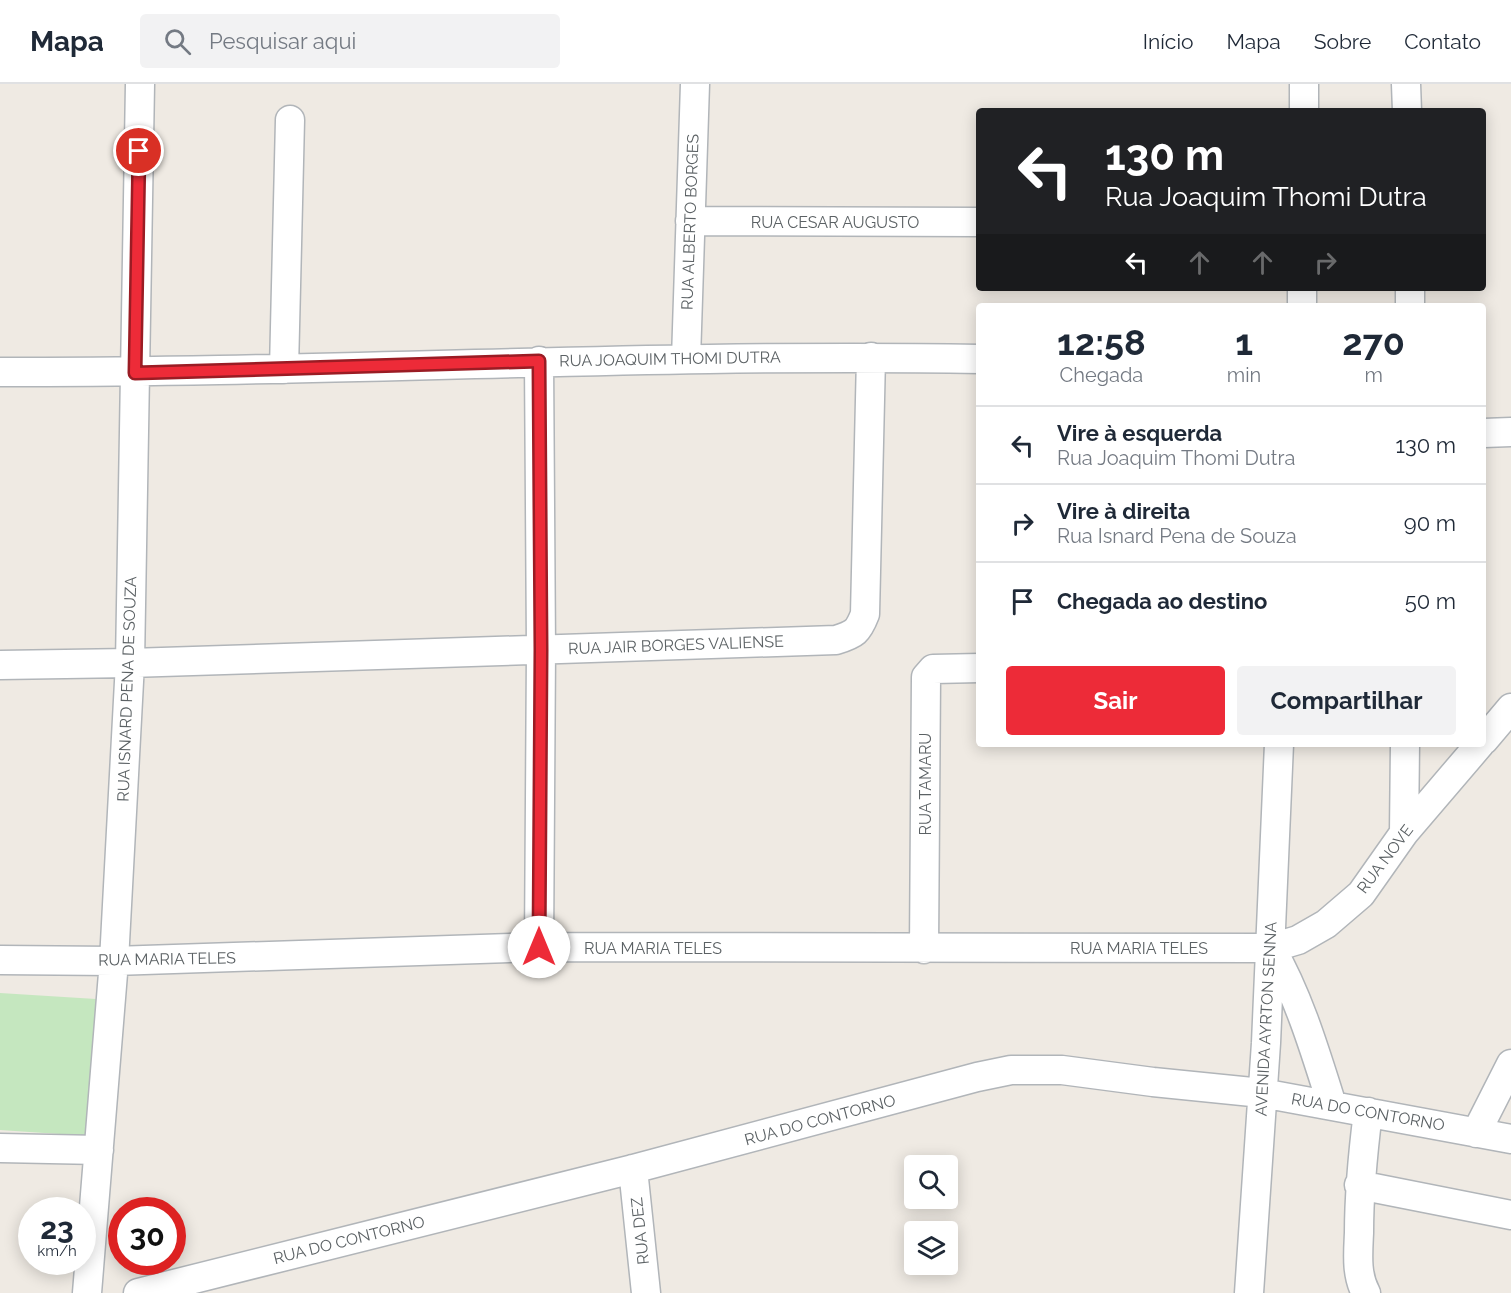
<!DOCTYPE html>
<html lang="pt">
<head>
<meta charset="utf-8">
<style>
  :root { --surface:#fff; --page:#f2f2f3; --text:#1f2937; --muted:#747a83; --line:#e0e1e3; --accent:#ed2b38 }
  body { margin:0; font-family:Raleway,sans-serif; background:var(--page); color:var(--text); height:100vh; display:flex; flex-direction:column; font-size:22px; white-space:nowrap }
  * { box-sizing:border-box; margin:0 }
  p { font-size:20px; color:var(--muted) }
  .icon { flex:none; width:33px; height:33px; fill:none; stroke:currentColor; stroke-width:2; stroke-linecap:round; stroke-linejoin:round }
  .map { position:relative; flex:1; overflow:hidden }
  .panel { position:absolute; left:976px; top:219px; width:510px; height:444px; display:flex; flex-direction:column; background:var(--surface); border-radius:6px; box-shadow:0 3px 15px #0003 }
  .panel>* { flex:none }
  .guide { position:absolute; left:976px; top:24px; width:510px; height:183px; border-radius:6px; box-shadow:0 3px 15px #0003; background:#202124; color:#fff; overflow:hidden }
  .tools { position:absolute; left:904px; top:1071px; display:grid; gap:12px }
  .tools a { display:grid; place-items:center; width:54px; height:54px; border-radius:6px; background:var(--surface); box-shadow:0 3px 15px #0003; font-size:30px }
  .speed { position:absolute; left:18px; top:1113px; display:flex; gap:12px; font-size:30px; font-weight:700; text-align:center }
  .speed>* { display:grid; place-content:center; width:78px; height:78px; border-radius:50%; background:var(--surface); box-shadow:0 3px 15px #0003; line-height:1 }
  .speed small { font-size:15px; font-weight:400 }
  .speed .limit { border:9px solid #d22; background:#fff; color:#111 }
  .pin { position:absolute; display:grid; place-items:center; width:51px; height:51px; color:#fff; margin:-26px; border:3px solid #fff; border-radius:50%; box-shadow:0 2px 6px #0007 }
  .me { position:absolute; width:66px; margin:-33px; rotate:0deg; stroke-linejoin:round; filter:drop-shadow(0 0 4px #0008) }
  .turn { display:flex; align-items:center; gap:21px; height:126px; padding:0 30px; font-size:27px }
  .turn .icon { width:78px; height:78px; stroke-width:2.5 }
  .turn b { display:block; font-size:42px; line-height:51px }
  .lanes { display:flex; align-items:center; height:57px; padding:0 30px; background:#0003; justify-content:center; gap:30px; direction:ltr }
  .lanes .off { opacity:.35 }
  .eta { display:flex; justify-content:space-evenly; align-items:center; height:102px; text-align:center }
  .eta b { font-size:36px; font-weight:700; line-height:42px }
  .primary-button { display:flex; gap:12px; margin-top:auto; padding:12px 30px }
  .primary-button a { flex:1; height:69px; border-radius:6px; background:var(--accent); color:#fff; font-size:24px; font-weight:700; line-height:69px; text-align:center }
  .primary-button a+a { background:var(--page); color:var(--text) }
  ul { padding:0; list-style:none }
  li { display:flex; align-items:center; gap:18px; height:78px; padding:0 30px; border-top:2px solid var(--line) }
  li div { flex:1 }
  li b { display:block; font-size:22px }
  li em { font-style:normal }
  header { display:flex; align-items:center; gap:36px; box-sizing:border-box; height:84px; padding:0 30px; background:var(--surface); border-bottom:2px solid var(--line) }
  header strong { font-size:28px }
  nav { display:flex; gap:33px; margin-inline-start:auto; font-size:21px }
  .search { width:420px; height:54px; background:var(--page); display:flex; align-items:center; gap:15px; box-sizing:border-box; padding:0 21px; border-radius:6px; color:var(--muted); font-size:22px }
  .map>svg:first-child { display:block }
  .green { fill:#c5e7bf }
  .lines { fill:none; stroke-linecap:round; stroke-linejoin:round }
  .minor-casing { stroke:#b1b5b9; stroke-width:31 }
  .minor { stroke:#fff; stroke-width:28 }
  .route-casing { stroke:#9a1c24; stroke-width:15 }
  .route { stroke:#ed2b38; stroke-width:10 }
  .labels { text-anchor:middle; dominant-baseline:central; stroke-width:4.5; stroke-linejoin:round; paint-order:stroke }
  .street-label { font-size:16px; fill:#5b6164; stroke:#fff }
</style>
</head>
<body>
<header>
<strong>Mapa</strong>
<div class="search"><svg class="icon" aria-label="search" viewBox="0 0 24 24"><circle cx="10" cy="10" r="6"/><path d="M15 15l6 6"/></svg>Pesquisar aqui</div>
<nav><a>Início</a><a>Mapa</a><a>Sobre</a><a>Contato</a></nav>
</header>
<div class="map">
<svg width="1511" height="1209" viewBox="0 0 1511 1209">
  <rect width="100%" height="100%" fill="#efeae3"/>
  <path class="green" d="M0 909 96 915 89 1052 0 1046Z"/>
  <g class="lines">
    <defs>
      <path id="minor" d="M1406 0 1407 27
        M1304 27V0
        M690 137 980 138
        M1410 204V222
        M1302 222V204
        M686 275 695 0
        M284 285 290 36
        M0 288C327 289 653 269 980 275
        M1484 349 1511 348
        M0 581 130 579 836 556C855 550 858 548 865 530L871 273
        M1484 656 1511 624
        M1404 749 1405 660
        M539 863 541 566 539 277
        M1271 864C1299 913 1315 967 1332 1021
        M924 865 926 593 933 585 980 584
        M0 876 114 877 539 863 1271 864 1298 856 1326 840 1361 810 1404 749 1480 660
        M1476 1049 1511 980
        M0 1064 99 1066
        M633 1085 646 1209
        M1359 1101 1511 1131
        M87 1209 114 877 130 579 140 0
        M138 1209 633 1085 977 993 1011 986H1062L1153 998 1262 1009 1511 1055
        M1249 1209 1266 959 1279 660
        M1366 1209C1356 1191 1358 1170 1359 1149 1359 1108 1363 1068 1368 1028"/>
    </defs>
    <use href="#minor" class="minor-casing"/>
    <use href="#minor" class="minor"/>
  </g>
  <g class="lines">
    <defs>
      <path id="route" d="M139 67 135 289 539 277 541 566 539 863"/>
    </defs>
    <use href="#route" class="route-casing"/>
    <use href="#route" class="route"/>
  </g>
  <g class="labels">
    <g class="street-label">
      <text transform="translate(690 138) rotate(-88)">RUA ALBERTO BORGES</text>
      <text x="835" y="138">RUA CESAR AUGUSTO</text>
      <text transform="translate(670 275) rotate(-1)">RUA JOAQUIM THOMI DUTRA</text>
      <text transform="translate(676 561) rotate(-2)">RUA JAIR BORGES VALIENSE</text>
      <text transform="translate(127 605) rotate(-88)">RUA ISNARD PENA DE SOUZA</text>
      <text transform="translate(925 700) rotate(-90)">RUA TAMARU</text>
      <text transform="translate(1385 775) rotate(-53)">RUA NOVE</text>
      <text x="653" y="864">RUA MARIA TELES</text>
      <text x="1139" y="864">RUA MARIA TELES</text>
      <text transform="translate(167 875) rotate(-1)">RUA MARIA TELES</text>
      <text transform="translate(1266 935) rotate(-87)">AVENIDA AYRTON SENNA</text>
      <text transform="translate(1368 1028) rotate(10)">RUA DO CONTORNO</text>
      <text transform="translate(820 1036) rotate(-15)">RUA DO CONTORNO</text>
      <text transform="translate(640 1147) rotate(-96)">RUA DEZ</text>
      <text transform="translate(349 1156) rotate(-14)">RUA DO CONTORNO</text>
    </g>
  </g>
</svg>
<div class="tools">
<a><svg class="icon" aria-label="search" viewBox="0 0 24 24"><circle cx="10" cy="10" r="6"/><path d="M15 15l6 6"/></svg></a>
<a><svg class="icon" aria-label="layers" viewBox="0 0 24 24"><path d="M12 4l9 5-9 5-9-5zM3 14l9 5 9-5"/></svg></a>
</div>
<div class="speed"><div>23<small>km/h</small></div><div class="limit">30</div></div>
<div class="pin" style="left:139px;top:67px;background:#d93025"><svg class="icon" aria-label="arrive" viewBox="0 0 24 24"><path d="M6 21V4h12l-3 4 3 4H6"/></svg></div>
<svg class="me" style="left:539px;top:863px" viewBox="-20 -20 40 40"><circle r="19" fill="#fff"/><path d="M0-13L10 11 0 6-10 11z" fill="#ed2b38"/></svg>
<div class="guide">
<div class="turn"><svg class="icon" aria-label="left" viewBox="0 0 24 24"><path d="M17 20v-9H6M10 6l-5 5 5 5"/></svg><div><b>130 m</b>Rua Joaquim Thomi Dutra</div></div>
<div class="lanes"><svg class="icon" aria-label="left" viewBox="0 0 24 24"><path d="M17 20v-9H6M10 6l-5 5 5 5"/></svg><svg class="icon off" aria-label="ahead" viewBox="0 0 24 24"><path d="M12 20V5M6 11l6-6 6 6"/></svg><svg class="icon off" aria-label="ahead" viewBox="0 0 24 24"><path d="M12 20V5M6 11l6-6 6 6"/></svg><svg class="icon off" aria-label="right" viewBox="0 0 24 24"><path d="M7 20v-9h11M14 6l5 5-5 5"/></svg></div>
</div>
<section class="panel">
<div class="eta">
<div><b>12:58</b><p>Chegada</p></div>
<div><b>1</b><p>min</p></div>
<div><b>270</b><p>m</p></div>
</div>
<ul>
<li><svg class="icon" aria-label="left" viewBox="0 0 24 24"><path d="M17 20v-9H6M10 6l-5 5 5 5"/></svg><div><b>Vire à esquerda</b><p>Rua Joaquim Thomi Dutra</p></div><em>130 m</em></li>
<li><svg class="icon" aria-label="right" viewBox="0 0 24 24"><path d="M7 20v-9h11M14 6l5 5-5 5"/></svg><div><b>Vire à direita</b><p>Rua Isnard Pena de Souza</p></div><em>90 m</em></li>
<li><svg class="icon" aria-label="arrive" viewBox="0 0 24 24"><path d="M6 21V4h12l-3 4 3 4H6"/></svg><div><b>Chegada ao destino</b></div><em>50 m</em></li>
</ul>
<div class="primary-button"><a>Sair</a><a>Compartilhar</a></div>
</section>
</div>
</body>
</html>
